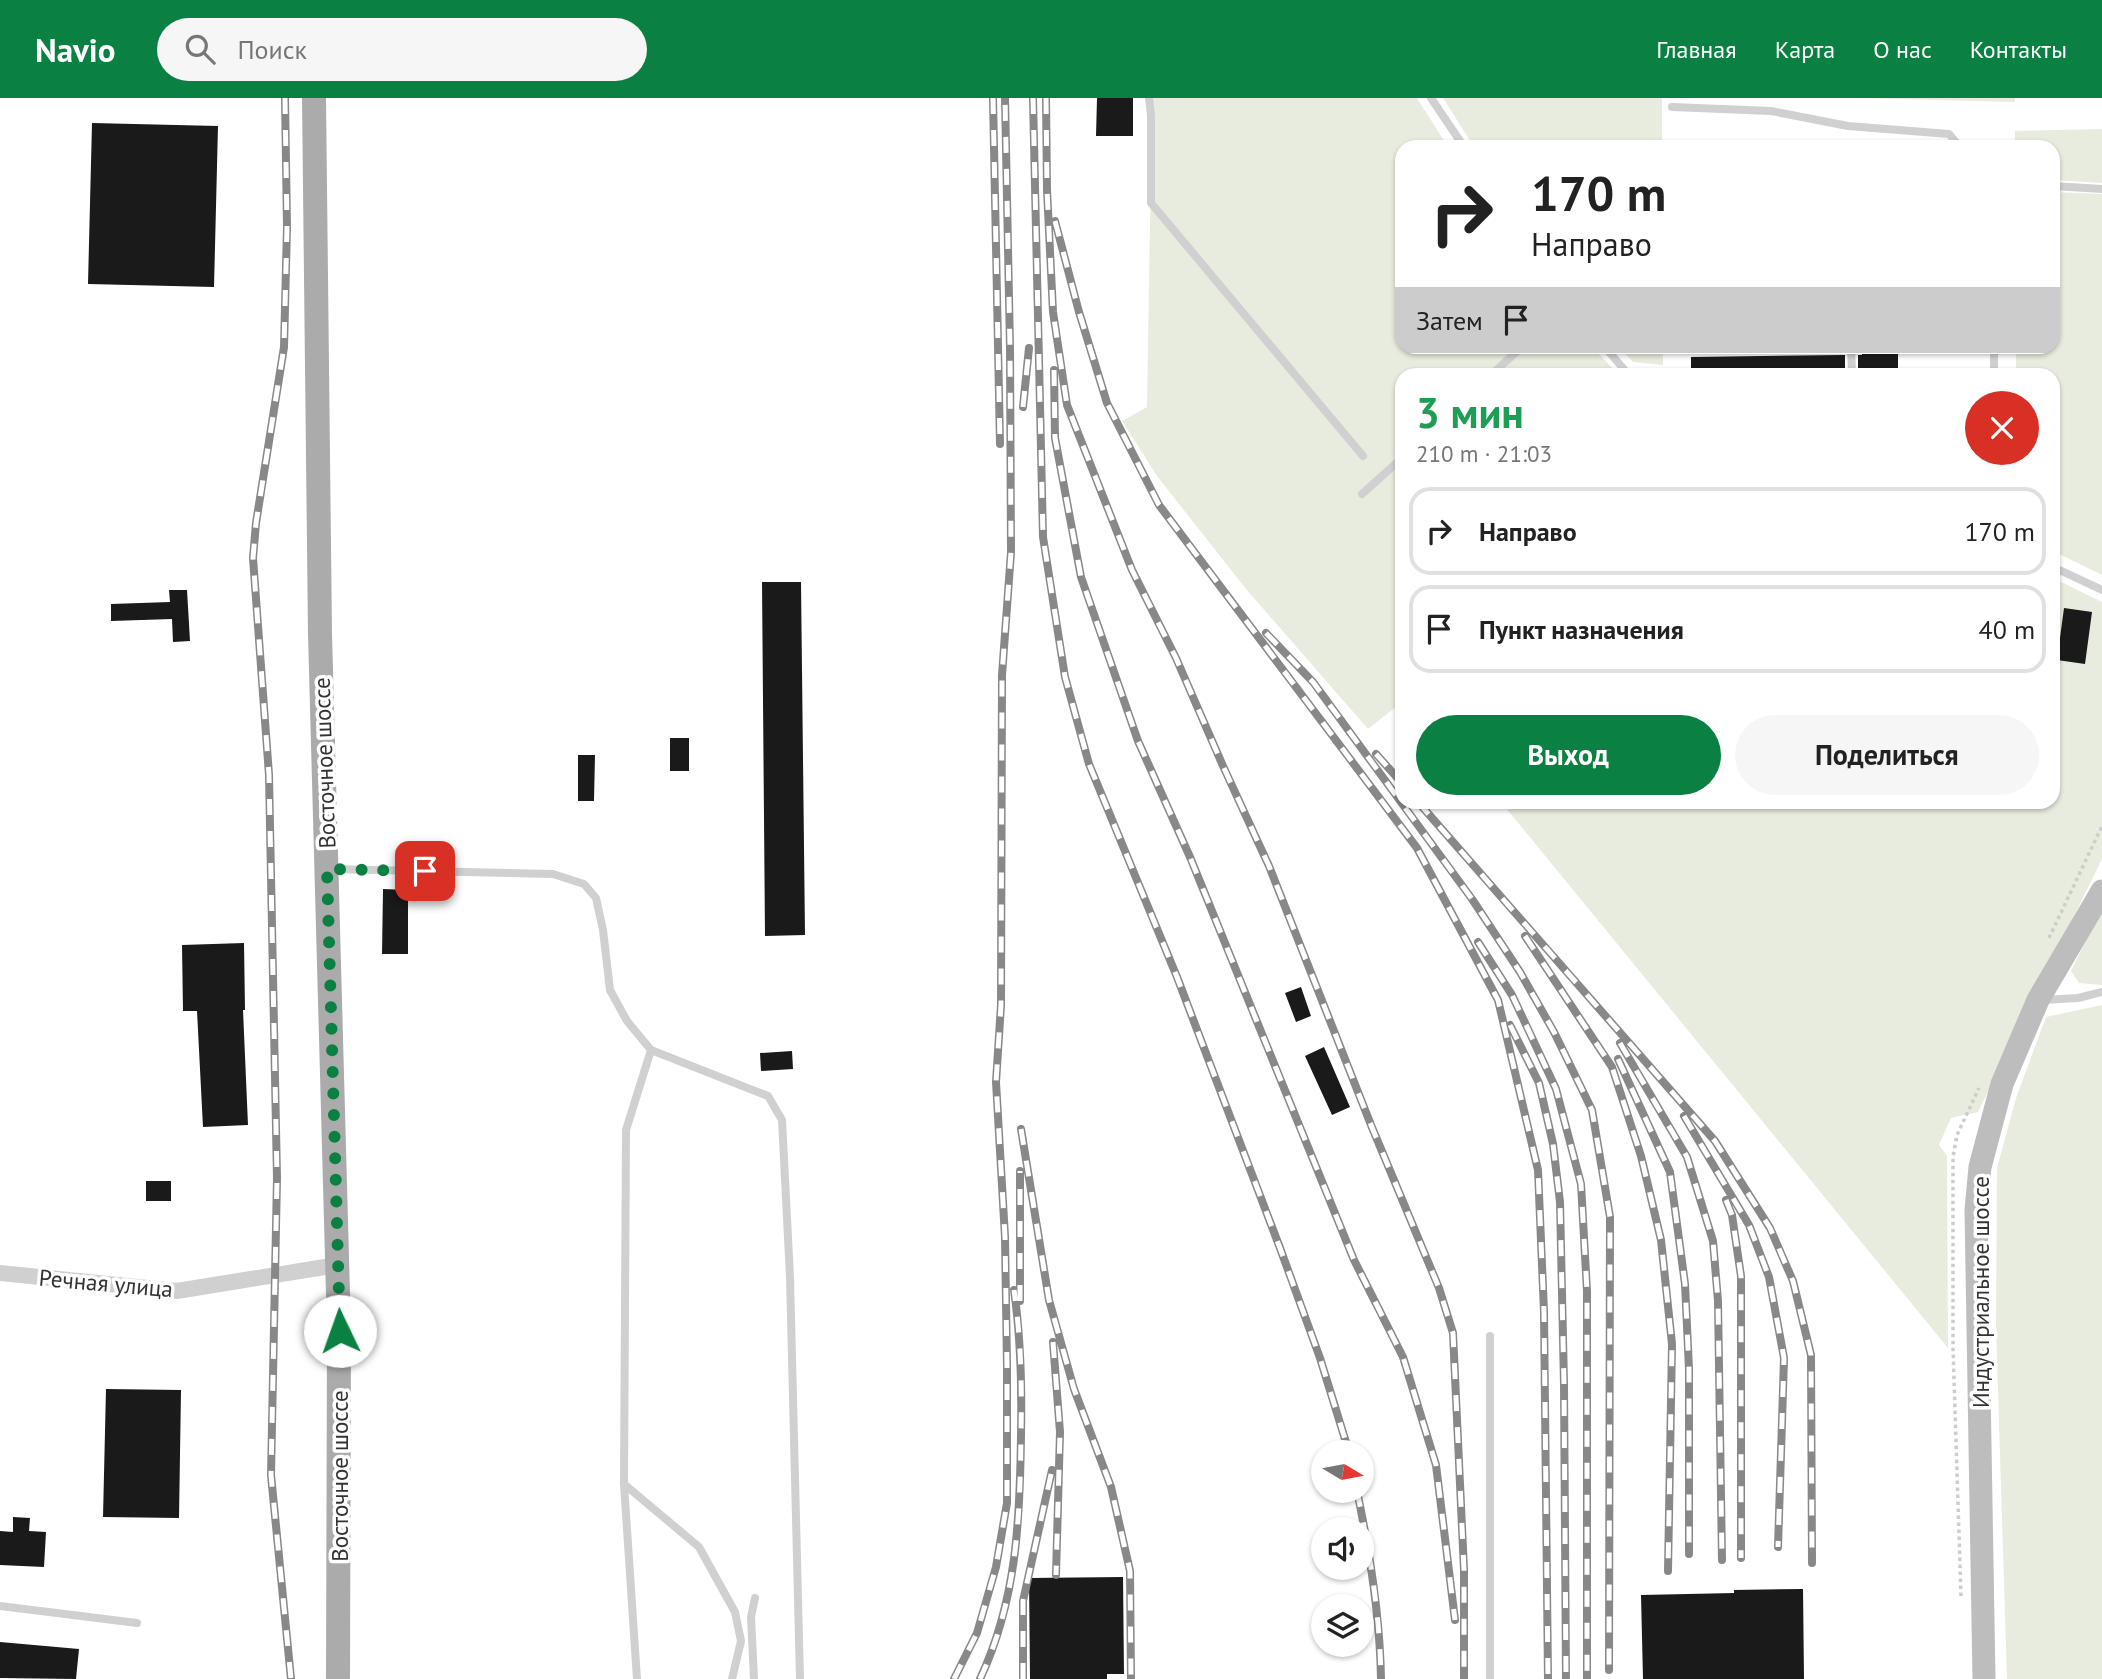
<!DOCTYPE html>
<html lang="ru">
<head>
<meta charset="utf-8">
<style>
  :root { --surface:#fff; --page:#f6f6f6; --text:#222; --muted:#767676; --line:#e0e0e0; --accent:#0b8043 }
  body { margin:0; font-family:"PT Sans",sans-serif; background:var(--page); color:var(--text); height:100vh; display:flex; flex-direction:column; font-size:26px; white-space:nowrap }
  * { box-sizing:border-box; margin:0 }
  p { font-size:23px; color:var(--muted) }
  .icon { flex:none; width:38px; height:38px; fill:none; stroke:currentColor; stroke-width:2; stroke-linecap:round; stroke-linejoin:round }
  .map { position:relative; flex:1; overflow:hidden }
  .side { position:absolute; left:1395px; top:270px; width:665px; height:441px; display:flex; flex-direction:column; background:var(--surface); border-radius:21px; box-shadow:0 2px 5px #0004 }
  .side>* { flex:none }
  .hud { position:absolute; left:1395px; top:42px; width:665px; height:214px; border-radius:21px; box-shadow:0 2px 5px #0004; background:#fff; color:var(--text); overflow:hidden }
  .needle { width:46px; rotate:100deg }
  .buttons { position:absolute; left:1311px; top:1342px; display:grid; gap:14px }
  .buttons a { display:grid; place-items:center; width:63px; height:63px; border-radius:50%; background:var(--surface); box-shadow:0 2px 5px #0004; font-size:35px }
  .pin { position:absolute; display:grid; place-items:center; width:60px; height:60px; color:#fff; margin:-30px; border-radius:14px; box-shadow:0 4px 10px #0006 }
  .me { position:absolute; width:77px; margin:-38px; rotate:357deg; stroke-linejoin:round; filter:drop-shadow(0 0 5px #0008) }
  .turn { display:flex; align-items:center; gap:24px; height:147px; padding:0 21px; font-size:32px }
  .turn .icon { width:91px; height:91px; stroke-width:2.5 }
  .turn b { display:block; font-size:49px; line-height:60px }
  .then { display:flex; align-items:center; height:66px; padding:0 21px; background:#0003; gap:14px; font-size:26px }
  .round { display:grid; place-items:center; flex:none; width:74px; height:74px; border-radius:37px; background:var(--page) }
  .overview { display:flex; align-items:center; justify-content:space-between; height:119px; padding:0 21px }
  h1 { font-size:42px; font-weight:700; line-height:52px; color:#1e9e55 }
  .action { display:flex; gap:14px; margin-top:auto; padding:14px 21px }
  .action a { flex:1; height:80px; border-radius:42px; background:var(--accent); color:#fff; font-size:28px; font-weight:700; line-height:80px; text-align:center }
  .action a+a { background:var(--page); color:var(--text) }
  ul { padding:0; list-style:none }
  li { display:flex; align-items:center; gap:21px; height:88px; margin:0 14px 10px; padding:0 7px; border:4px solid var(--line); border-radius:21px }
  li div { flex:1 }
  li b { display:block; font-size:26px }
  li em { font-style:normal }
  header { display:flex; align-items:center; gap:42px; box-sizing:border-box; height:98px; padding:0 35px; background:var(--accent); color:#fff }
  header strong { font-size:33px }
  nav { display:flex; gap:38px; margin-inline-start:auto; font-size:24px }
  .search { width:490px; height:63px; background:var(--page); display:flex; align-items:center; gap:18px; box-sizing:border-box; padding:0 24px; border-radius:38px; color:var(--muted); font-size:26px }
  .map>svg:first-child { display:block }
  .green { fill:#e8ecde }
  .building { fill:#1a1a1a }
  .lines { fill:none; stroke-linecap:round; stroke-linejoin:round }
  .path { stroke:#cdcdcd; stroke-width:3.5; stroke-dasharray:3.5 3.5; stroke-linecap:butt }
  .service { stroke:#d0d0d0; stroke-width:8 }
  .minor { stroke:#d0d0d0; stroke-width:16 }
  .secondary { stroke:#bdbdbd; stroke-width:23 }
  .primary { stroke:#ababab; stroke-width:24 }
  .rail-casing { stroke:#888; stroke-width:8 }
  .rail { stroke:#fff; stroke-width:5; stroke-dasharray:16; stroke-linecap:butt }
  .route { stroke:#0b8043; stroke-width:12; stroke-dasharray:0 21.6 }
  .labels { text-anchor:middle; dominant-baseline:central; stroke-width:7; stroke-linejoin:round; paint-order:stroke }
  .street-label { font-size:23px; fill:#333; stroke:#fff }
</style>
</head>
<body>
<header>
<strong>Navio</strong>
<div class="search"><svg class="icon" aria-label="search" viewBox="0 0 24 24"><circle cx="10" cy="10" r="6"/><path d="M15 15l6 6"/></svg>Поиск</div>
<nav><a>Главная</a><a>Карта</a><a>О нас</a><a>Контакты</a></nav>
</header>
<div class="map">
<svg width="2102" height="1581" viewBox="0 0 2102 1581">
  <rect width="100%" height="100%" fill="#fff"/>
  <path class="green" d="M1152 0H1417L1448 49H1402V248L1592 249 1618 276H1402V604L1368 631 1246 491 1157 378 1122 323 1147 309Z
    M1443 0H1662V49H1474Z
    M1861 0H2015V4Z
    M2102 31V85L2053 82V49H2015V33Z
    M2053 94 2102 96V477L2053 453V276H2016V249L2053 248Z
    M1619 249H1663V267L1633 264Z
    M2053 480 2102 504V761L1978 1014 1951 1020 1939 1047 1947 1058 1948 1250 1501 704H2053Z
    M2102 810V887L2079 885 2071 873Z
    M2102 907V1581H2007L1996 1228 1997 1070 2016 1000 2046 919Z"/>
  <path class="building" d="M1097 0H1133V38H1096Z
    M92 25 218 28 214 189 88 186Z
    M1862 248H1898V276H1858V257H1862Z
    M1845 257V276H1691V259Z
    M762 484H801L805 837 765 838Z
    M169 492H187L190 543 173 544 172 521 111 523V506L170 504Z
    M2064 510 2092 514 2085 566 2057 562Z
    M670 640H689V673H670Z
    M578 657H595L594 703H578Z
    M383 791 408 792V856H382Z
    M244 845 245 912H243L248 1027 203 1029 197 913H183L182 847Z
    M1301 889 1311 918 1296 924 1285 895Z
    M1324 949 1350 1009 1332 1017 1305 958Z
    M792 953 793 971 761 973 760 955Z
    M146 1083H171V1103H146Z
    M106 1291 181 1292 179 1420 103 1419Z
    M13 1419 30 1420 29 1433 46 1434 44 1469 0 1467V1433L13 1434Z
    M1123 1479 1124 1576H1107V1581H1030L1029 1480Z
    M1803 1491 1804 1581H1643L1641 1497 1734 1495V1492Z
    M0 1544 79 1551 76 1581 0 1580Z"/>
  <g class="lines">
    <path class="path" d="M2049 840 2102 728
      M1961 1498 1953 1250V1059L1957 1037 1979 990"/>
    <path class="service" d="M1149 0 1151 17V105L1363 358
      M1431 0 1464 49
      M1672 9 1771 13 1848 28 1949 36 1960 49
      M2053 88 2102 91
      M1604 248 1628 276
      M1851 248 1852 276
      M1994 248V276
      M1492 276 1523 248
      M1362 396 1402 360
      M2053 469 2102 492
      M330 771 553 776 584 786 596 800 603 832 610 892 627 923 651 952 768 998 782 1022 790 1179 800 1581
      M2043 902 2078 900 2102 894
      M1490 1238V1581
      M624 1386 699 1449 735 1514 741 1543 732 1581
      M0 1508 137 1525
      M637 1581 624 1386 626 1032 651 952
      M754 1581 751 1519 755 1500"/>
    <path class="minor" d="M0 1175 177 1193 337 1167"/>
    <path class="secondary" d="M1984 1581 1976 1112 1980 1069 2002 986 2038 902 2102 793"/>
    <path class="primary" d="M314 0 320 536 339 1233 338 1581"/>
    <defs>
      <path id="rail" d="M285 0 287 129 284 249 256 425 253 460 269 677 277 1080 271 1377 291 1581
        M993 0 1000 346
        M1033 0 1043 439 1065 579 1089 666 1177 879 1280 1150 1320 1260 1349 1354
        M1046 0 1047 92 1053 214 1067 307 1132 472 1176 560 1223 668 1269 768 1371 1027 1439 1190 1453 1235 1464 1472V1581
        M1055 123 1079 214 1107 305 1159 407 1417 750 1498 902 1538 1072 1544 1214 1548 1581
        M1054 272 1055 340 1081 479 1138 643 1190 759 1354 1162 1403 1259 1436 1367 1455 1522
        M1023 309 1029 250
        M1266 535 1313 584 1472 801 1520 874 1554 934 1592 1012 1610 1119 1609 1572
        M1376 656 1402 685
        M1418 704 1715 1043 1770 1130 1793 1183 1811 1257 1812 1465
        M1525 838 1612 969 1641 1058 1661 1142 1672 1246 1668 1473
        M1478 844 1512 897 1556 991 1581 1086 1587 1193V1581
        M1510 927 1539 985 1553 1046 1560 1104 1564 1286 1566 1581
        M1620 945 1687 1059 1713 1143 1718 1203 1722 1462
        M1618 961 1670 1074 1685 1186 1689 1271V1456
        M1684 1018 1749 1127 1769 1179 1784 1260 1778 1449
        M1021 1031 1049 1202 1074 1291 1111 1389 1130 1473 1131 1581
        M1726 1102 1732 1117 1741 1178V1460
        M1020 1203V1073
        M1053 1244 1060 1334 1056 1477
        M1357 1393C1370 1455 1380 1518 1381 1581
        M954 1581 977 1535 996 1469 1007 1405V1268L1005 1139 996 984 1001 907 1002 577 1011 454 1010 250 1005 0
        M980 1581C1017 1502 1020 1421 1021 1336 1022 1286 1021 1241 1014 1192
        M1023 1581V1503L1052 1372"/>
    </defs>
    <use href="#rail" class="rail-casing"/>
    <use href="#rail" class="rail"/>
  </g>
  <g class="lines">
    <path class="route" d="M340 1233 327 771 425 773"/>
  </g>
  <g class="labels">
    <g class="street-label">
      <text transform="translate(324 665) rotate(-92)">Восточное шоссе</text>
      <text transform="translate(106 1185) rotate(5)">Речная улица</text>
      <text transform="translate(1980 1194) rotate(-90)">Индустриальное шоссе</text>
      <text transform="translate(339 1378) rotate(-90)">Восточное шоссе</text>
    </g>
  </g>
</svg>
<div class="buttons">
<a><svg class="needle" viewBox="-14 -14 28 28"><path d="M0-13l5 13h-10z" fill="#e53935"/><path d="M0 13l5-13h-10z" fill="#767676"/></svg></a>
<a><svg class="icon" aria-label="sound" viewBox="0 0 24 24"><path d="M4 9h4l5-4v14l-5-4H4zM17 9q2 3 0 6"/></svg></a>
<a><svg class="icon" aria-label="layers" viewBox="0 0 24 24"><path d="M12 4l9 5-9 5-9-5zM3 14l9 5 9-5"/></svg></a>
</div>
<div class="pin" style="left:425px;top:773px;background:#d93025"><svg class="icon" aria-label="arrive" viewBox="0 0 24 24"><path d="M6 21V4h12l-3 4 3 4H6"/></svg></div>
<svg class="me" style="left:340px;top:1233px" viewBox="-20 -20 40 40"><circle r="19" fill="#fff"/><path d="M0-13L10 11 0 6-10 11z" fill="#0b8043"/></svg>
<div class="hud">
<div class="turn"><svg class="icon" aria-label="right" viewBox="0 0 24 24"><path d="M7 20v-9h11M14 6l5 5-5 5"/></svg><div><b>170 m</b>Направо</div></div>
<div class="then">Затем<svg class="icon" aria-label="arrive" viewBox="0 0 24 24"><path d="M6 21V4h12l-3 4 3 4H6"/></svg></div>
</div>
<section class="side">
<div class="overview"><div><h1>3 мин</h1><p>210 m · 21:03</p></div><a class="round" style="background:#d93025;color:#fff"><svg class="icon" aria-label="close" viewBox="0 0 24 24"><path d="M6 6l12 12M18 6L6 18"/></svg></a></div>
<ul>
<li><svg class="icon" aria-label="right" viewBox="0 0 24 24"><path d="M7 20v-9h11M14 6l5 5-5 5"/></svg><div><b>Направо</b></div><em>170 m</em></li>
<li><svg class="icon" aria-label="arrive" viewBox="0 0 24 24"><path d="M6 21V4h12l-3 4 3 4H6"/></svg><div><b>Пункт назначения</b></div><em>40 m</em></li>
</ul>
<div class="action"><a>Выход</a><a>Поделиться</a></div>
</section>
</div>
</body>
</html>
